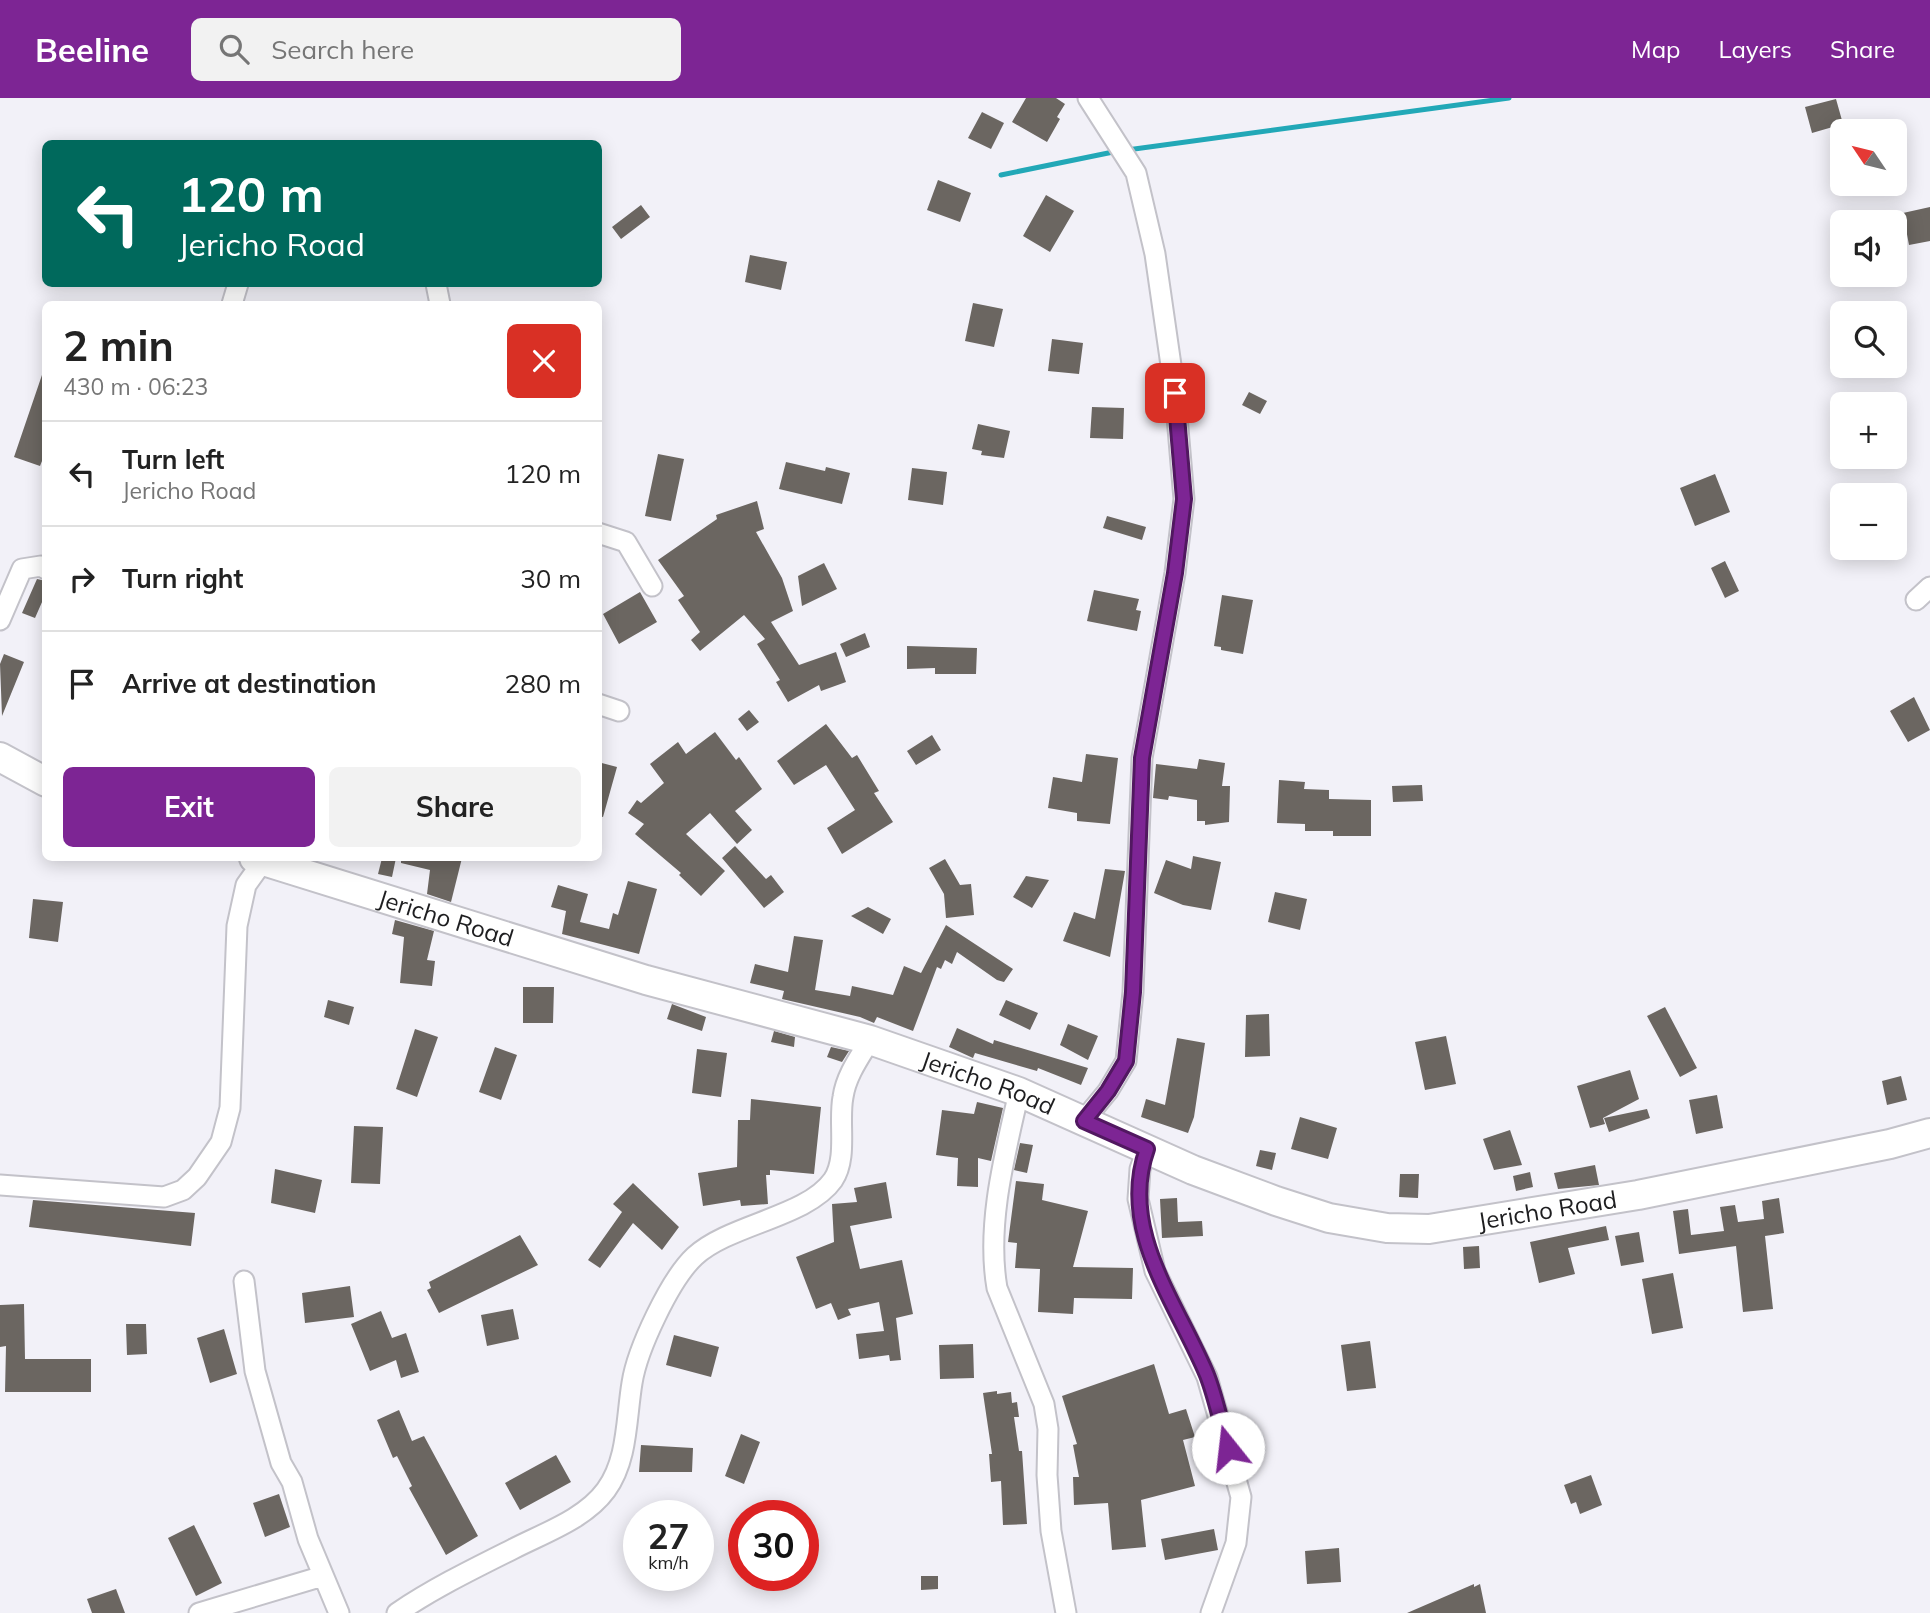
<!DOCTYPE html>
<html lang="en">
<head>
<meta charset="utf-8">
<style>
  :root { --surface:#fff; --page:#f2f2f2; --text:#222; --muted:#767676; --line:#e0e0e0; --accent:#7d2594 }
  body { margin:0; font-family:Mulish,sans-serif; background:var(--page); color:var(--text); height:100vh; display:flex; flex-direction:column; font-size:26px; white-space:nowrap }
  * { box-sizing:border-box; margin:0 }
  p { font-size:23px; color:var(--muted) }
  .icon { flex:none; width:38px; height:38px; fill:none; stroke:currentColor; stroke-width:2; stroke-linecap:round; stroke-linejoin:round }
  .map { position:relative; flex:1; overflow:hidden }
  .details { position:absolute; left:42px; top:203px; width:560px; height:560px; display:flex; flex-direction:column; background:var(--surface); border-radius:10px; box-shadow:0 4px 18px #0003 }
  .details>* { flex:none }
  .guide { position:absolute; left:42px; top:42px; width:560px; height:147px; border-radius:10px; box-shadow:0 4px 18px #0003; background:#00695c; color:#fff; overflow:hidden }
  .needle { width:46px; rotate:305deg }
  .fabs { position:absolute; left:1830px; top:21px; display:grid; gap:14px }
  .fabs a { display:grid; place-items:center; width:77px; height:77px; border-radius:10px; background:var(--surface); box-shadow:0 4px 18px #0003; font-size:35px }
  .speed { position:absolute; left:623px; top:1402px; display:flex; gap:14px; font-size:35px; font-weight:700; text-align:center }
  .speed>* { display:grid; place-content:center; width:91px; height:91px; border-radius:50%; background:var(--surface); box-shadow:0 4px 18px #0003; line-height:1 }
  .speed small { font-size:18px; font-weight:400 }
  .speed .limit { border:10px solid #d22; background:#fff; color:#111 }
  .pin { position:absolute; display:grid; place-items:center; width:60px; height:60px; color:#fff; margin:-30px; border-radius:14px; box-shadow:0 4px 10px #0006 }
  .me { position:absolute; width:77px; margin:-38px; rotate:344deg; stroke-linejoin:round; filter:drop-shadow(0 0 5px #0008) }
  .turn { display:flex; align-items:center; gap:24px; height:147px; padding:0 21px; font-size:32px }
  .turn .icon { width:91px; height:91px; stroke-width:2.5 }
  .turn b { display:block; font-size:49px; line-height:60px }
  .round { display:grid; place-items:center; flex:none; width:74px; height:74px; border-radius:10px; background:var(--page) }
  .summary { display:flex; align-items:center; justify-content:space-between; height:119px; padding:0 21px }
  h1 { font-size:42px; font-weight:700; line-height:52px }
  .button { display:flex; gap:14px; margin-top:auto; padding:14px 21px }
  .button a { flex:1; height:80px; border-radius:10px; background:var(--accent); color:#fff; font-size:28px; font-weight:700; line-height:80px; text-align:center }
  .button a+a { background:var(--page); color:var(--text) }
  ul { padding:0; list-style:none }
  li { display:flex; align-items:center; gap:21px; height:105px; padding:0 21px; border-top:2px solid var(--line) }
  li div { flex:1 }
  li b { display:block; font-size:26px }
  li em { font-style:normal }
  header { display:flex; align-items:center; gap:42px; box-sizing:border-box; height:98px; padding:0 35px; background:var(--accent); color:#fff }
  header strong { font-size:33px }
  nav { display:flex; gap:38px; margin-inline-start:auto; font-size:24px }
  .search { width:490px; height:63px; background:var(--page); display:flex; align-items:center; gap:18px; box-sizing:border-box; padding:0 24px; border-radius:10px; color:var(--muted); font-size:26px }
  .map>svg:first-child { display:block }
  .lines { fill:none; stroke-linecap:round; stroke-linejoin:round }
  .stream { stroke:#22a8b7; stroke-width:5 }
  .building { fill:#6b6661 }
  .street-casing { stroke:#c3c2c9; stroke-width:23 }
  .secondary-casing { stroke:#c3c2c9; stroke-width:32 }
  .street { stroke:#fff; stroke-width:19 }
  .secondary { stroke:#fff; stroke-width:28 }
  .route-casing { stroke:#511860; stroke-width:18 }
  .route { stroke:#7d2594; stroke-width:12 }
  .labels { text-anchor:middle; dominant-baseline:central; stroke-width:7; stroke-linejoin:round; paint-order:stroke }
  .street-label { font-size:24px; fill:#1e1e20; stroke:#fff }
</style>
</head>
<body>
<header>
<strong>Beeline</strong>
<div class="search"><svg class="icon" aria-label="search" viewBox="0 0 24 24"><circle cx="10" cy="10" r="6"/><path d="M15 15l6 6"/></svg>Search here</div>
<nav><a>Map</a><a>Layers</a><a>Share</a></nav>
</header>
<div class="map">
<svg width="1930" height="1515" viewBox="0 0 1930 1515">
  <rect width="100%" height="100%" fill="#f2f1f8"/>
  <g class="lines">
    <path class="stream" d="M1127 52 1509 0
      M1001 77 1118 53"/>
  </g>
  <path class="building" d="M1026 0H1056L1065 6 1057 19 1060 21 1047 44 1012 24Z
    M1836 1 1843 26 1812 35 1805 9Z
    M982 14 1004 25 991 51 968 40Z
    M938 82 971 95 960 124 927 112Z
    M1046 97 1074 113 1050 154 1023 138Z
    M641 107 650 119 621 141 612 129Z
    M1930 109V143L1909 147 1903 115Z
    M750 157 787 164 781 192 745 184Z
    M973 205 1003 211 994 249 965 243Z
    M1052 241 1083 245 1079 276 1048 273Z
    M43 274 46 353 40 368 14 359Z
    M1249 294 1267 303 1260 316 1242 307Z
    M1092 309 1124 310 1123 341 1090 340Z
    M978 326 1010 333 1004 360 981 357 982 353 972 351Z
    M658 356 684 361 671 423 645 418Z
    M786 364 825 373 826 369 850 375 842 406 779 391Z
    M912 370 947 374 943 407 908 402Z
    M1715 376 1730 414 1695 428 1680 390Z
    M757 403 764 431 756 434 782 480 793 513 771 524 799 567 836 554 846 584 821 593 819 587 788 604 776 584 780 582 757 546 765 541 744 517 700 553 691 542 700 534 678 502 684 498 658 462 717 421 716 417Z
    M1107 418 1146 429 1142 442 1103 430Z
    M1725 463 1739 493 1725 500 1711 470Z
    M824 465 837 491 802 508 798 478Z
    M37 481 46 483V495L35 520 22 515Z
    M1094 492 1139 501 1136 512 1141 513 1137 533 1087 523Z
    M640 494 657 524 619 546 603 516Z
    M1222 497 1253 502 1243 556 1221 552V549L1214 548Z
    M865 535 870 549 846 559 840 546Z
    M907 548 977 550 976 576H935V570L907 571Z
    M4 556 24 564 2 618 0 566Z
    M1914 599 1930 632 1908 644 1890 613Z
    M749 612 759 624 747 633 738 621Z
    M826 626 852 660 857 657 879 693 874 695 893 724 842 756 827 730 855 712 826 667 794 687 777 663Z
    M715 634 736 662 739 659 762 691 735 713 752 732 737 746 710 715 686 736 725 773 701 798 679 777 681 775 635 736 644 726 628 715 637 702 641 705 664 685 650 666 678 644 686 656Z
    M932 637 941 652 916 667 907 653Z
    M1086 656 1118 660 1110 726 1077 723V715L1048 710 1053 679 1082 684Z
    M1199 661 1225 665 1222 688H1230L1229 724 1205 727V723H1197V702L1169 698 1168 702 1153 700 1156 666 1197 671Z
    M598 664 617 669 603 719 598 718Z
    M1279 682 1305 684 1304 691 1329 692V701L1371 702V738H1333V733H1305V726L1277 725Z
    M1422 687 1423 703 1393 704 1392 688Z
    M735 748 766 781 771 777 784 794 764 810 722 760Z
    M1193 758 1221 764 1211 812 1183 807 1154 795 1166 762 1191 771Z
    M382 760H396L392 779 378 776Z
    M401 760H462L451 804 427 796 430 772 401 765Z
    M945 761 960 787 971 786 974 817 946 820 944 796 929 770Z
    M1105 771 1125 773 1110 859 1063 843 1074 814 1095 821Z
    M1026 778 1049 782 1032 810 1013 799Z
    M628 783 657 791 639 856 562 836 566 813 551 809 558 787 588 796 580 824 609 831 613 815 618 817Z
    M1275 794 1307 801 1300 832 1268 824Z
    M33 801 63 804 58 844 29 840Z
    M868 809 891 821 883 836 851 818Z
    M395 822 434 833 427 862 435 863 432 888 400 885 404 839 392 836Z
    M946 827 1013 871 1004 884 997 882 957 854 952 866 945 862 941 871 937 869 913 933 877 919 874 925 860 919 782 901 784 893 750 885 755 866 788 874 794 838 823 842 815 892 850 898 852 888 893 897 904 868 921 875Z
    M523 889H554L553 925H523Z
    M328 902 354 909 349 927 324 919Z
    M1006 902 1038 915 1030 932 999 917Z
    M672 906 706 919 702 933 667 921Z
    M1665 909 1697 970 1680 979 1647 918Z
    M1269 916 1270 958 1245 959 1246 917Z
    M1068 926 1098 938 1088 962 1060 947Z
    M957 930 993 946 994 942 1088 970 1081 987 1038 970 1037 973 975 955 973 960 949 949Z
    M415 931 438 939 417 999 396 991Z
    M774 933 795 939 794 949 771 944Z
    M1446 938 1456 986 1425 992 1415 944Z
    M1177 940 1205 945 1194 1019 1188 1035 1141 1019 1146 1001 1165 1007Z
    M495 949 517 957 501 1002 479 994Z
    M831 949 849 953 842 964 827 959Z
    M697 951 727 955 721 999 692 995Z
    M1630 972 1639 1001 1603 1020 1605 1026 1590 1030 1577 988Z
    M1901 978 1907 1002 1887 1007 1882 983Z
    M1717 997 1723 1030 1696 1036 1689 1002Z
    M751 1001 821 1009 814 1076 770 1072V1077H766L768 1106 741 1108 740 1102 703 1108 698 1075 737 1069 738 1022H750Z
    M977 1004 1003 1010 991 1063 978 1060V1089L957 1088 958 1060 936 1057 942 1012 974 1016Z
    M1647 1011 1650 1020 1609 1034 1604 1020Z
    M1300 1019 1337 1030 1328 1061 1291 1051Z
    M354 1028 383 1029 380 1086 351 1085Z
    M1510 1032 1522 1067 1494 1072 1483 1041Z
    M1020 1045 1033 1047 1027 1075 1014 1072Z
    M1260 1052 1276 1055 1272 1072 1256 1068Z
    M1595 1067 1599 1087 1558 1091 1554 1075Z
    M275 1071 322 1082 315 1115 271 1105Z
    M1530 1074 1533 1089 1516 1093 1513 1078Z
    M1400 1076H1419L1418 1100 1399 1099Z
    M1016 1083 1044 1086 1042 1102 1088 1113 1073 1169 1133 1170 1132 1201 1074 1200 1073 1216 1038 1214 1040 1171 1015 1170 1017 1145 1008 1144Z
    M886 1084 892 1120 850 1128 860 1171 902 1162 913 1216 896 1220 901 1262 890 1263 889 1257 859 1261 856 1236 884 1233 879 1204 848 1211 851 1217 838 1222 831 1205 816 1211 796 1159 834 1144 832 1106 857 1104 854 1090Z
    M633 1085 679 1129 662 1152 633 1125 600 1170 588 1162 622 1114 613 1106Z
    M1177 1100 1178 1124 1202 1123 1203 1138 1162 1140 1160 1101Z
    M1779 1100 1784 1135 1765 1138 1773 1211 1743 1214 1736 1148 1679 1156 1673 1113 1688 1111 1691 1137 1724 1133 1720 1109 1735 1107 1738 1124 1764 1121 1762 1103Z
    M33 1102 195 1115 191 1148 29 1129Z
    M1606 1128 1609 1142 1568 1150 1575 1176 1539 1185 1530 1144Z
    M1639 1134 1644 1164 1621 1168 1615 1138Z
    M520 1137 538 1167 439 1215 427 1192 431 1190 429 1184Z
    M1479 1148 1480 1170 1464 1171 1463 1149Z
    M1673 1175 1683 1230 1652 1236 1642 1181Z
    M350 1188 354 1219 305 1225 302 1195Z
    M24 1206 25 1261H91V1294H5L6 1248 0 1249V1207Z
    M513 1211 519 1241 487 1248 481 1217Z
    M381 1213 392 1240 406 1235 419 1274 401 1280 396 1262 370 1273 351 1226Z
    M126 1226H146L147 1256 127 1257Z
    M224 1231 237 1276 210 1285 197 1240Z
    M674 1237 719 1249 711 1279 666 1267Z
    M1370 1243 1376 1290 1347 1293 1341 1247Z
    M973 1246 974 1280 940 1281 939 1247Z
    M1154 1266 1169 1316 1186 1311 1195 1339 1183 1342 1195 1388 1141 1402 1146 1449 1112 1452 1108 1405 1074 1407 1073 1379H1079L1073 1347 1077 1346 1062 1298Z
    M997 1293V1296L1011 1294 1012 1305 1017 1304 1019 1319H1014L1019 1353H1022L1027 1426 1003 1427 1001 1383 991 1384 989 1356H992L983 1295Z
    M399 1312 412 1343 424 1338 478 1438 446 1457 409 1390 412 1388 397 1358 393 1360 377 1322Z
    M741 1336 760 1344 744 1386 725 1378Z
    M641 1347 693 1350 692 1374H639Z
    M556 1357 571 1384 520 1412 505 1385Z
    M1591 1377 1602 1407 1580 1416 1576 1404 1571 1406 1564 1387Z
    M279 1396 290 1429 265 1439 253 1405Z
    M194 1427 222 1485 196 1498 168 1440Z
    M1214 1431 1218 1452 1165 1462 1161 1441Z
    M1339 1450 1341 1484 1307 1486 1305 1453Z
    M921 1478H938V1491L921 1492Z
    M1474 1486V1489L1480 1486 1486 1515H1407Z
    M116 1491 125 1515H92L87 1501Z"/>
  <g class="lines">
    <defs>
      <path id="street" d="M436 186 440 206
        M232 206 238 186
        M598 435 626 444 652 488
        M1916 502 1930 489
        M0 522 22 471 41 468 46 471
        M598 606 619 613
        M1019 994C1005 1056 986 1126 997 1190L1044 1306 1048 1331 1047 1377 1051 1433 1066 1515
        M1084 1022 1108 993 1126 963 1133 894 1142 660 1175 475 1184 401 1175 295 1155 156 1136 75 1088 0
        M1147 1051 1140 1071 1138 1101 1155 1173 1207 1279 1241 1399 1236 1445 1211 1515
        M0 1087 164 1099 183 1092 197 1079 221 1044 230 1010 237 828 246 787 264 762
        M244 1183 255 1273 281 1365 292 1384 308 1441 339 1515
        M199 1515 323 1478
        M397 1515C434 1490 473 1471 513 1451 544 1435 585 1421 606 1392 628 1362 626 1321 632 1285 637 1252 670 1181 695 1158 730 1126 807 1119 833 1082 848 1060 838 1024 843 999 846 978 859 960 870 942"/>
      <g id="secondary">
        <path d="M0 659 46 684"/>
        <path id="s1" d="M254 760 646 882 870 942 1019 994 1193 1072 1276 1103 1329 1120 1387 1130 1429 1131 1638 1097 1890 1046 1930 1035"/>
      </g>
    </defs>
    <use href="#street" class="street-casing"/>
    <use href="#secondary" class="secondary-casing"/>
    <use href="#street" class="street"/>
    <use href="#secondary" class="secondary"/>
  </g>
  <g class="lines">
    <defs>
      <path id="route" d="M1175 295 1184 401 1175 475 1142 660 1133 894 1126 963 1108 993 1084 1023 1147 1051C1118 1132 1177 1205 1207 1277 1216 1300 1221 1326 1228 1350"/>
    </defs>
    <use href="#route" class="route-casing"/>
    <use href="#route" class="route"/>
  </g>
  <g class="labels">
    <g class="street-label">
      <text stroke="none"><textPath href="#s1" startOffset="201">Jericho Road</textPath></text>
      <text stroke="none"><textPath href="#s1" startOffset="768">Jericho Road</textPath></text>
      <text stroke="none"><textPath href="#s1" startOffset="1356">Jericho Road</textPath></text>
    </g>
  </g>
</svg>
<div class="fabs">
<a><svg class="needle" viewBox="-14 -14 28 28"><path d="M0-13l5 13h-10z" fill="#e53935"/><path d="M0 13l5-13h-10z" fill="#767676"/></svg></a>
<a><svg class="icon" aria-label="sound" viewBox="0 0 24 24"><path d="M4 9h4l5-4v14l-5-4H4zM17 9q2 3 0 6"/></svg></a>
<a><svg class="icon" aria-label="search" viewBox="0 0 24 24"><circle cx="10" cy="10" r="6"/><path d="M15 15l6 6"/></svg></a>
<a>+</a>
<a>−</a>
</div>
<div class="speed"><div>27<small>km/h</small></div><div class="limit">30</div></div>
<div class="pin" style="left:1175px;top:295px;background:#d93025"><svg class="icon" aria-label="arrive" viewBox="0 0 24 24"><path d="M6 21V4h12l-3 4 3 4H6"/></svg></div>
<svg class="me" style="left:1228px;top:1350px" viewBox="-20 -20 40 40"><circle r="19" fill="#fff"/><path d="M0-13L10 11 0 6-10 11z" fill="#7d2594"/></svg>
<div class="guide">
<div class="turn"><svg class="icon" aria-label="left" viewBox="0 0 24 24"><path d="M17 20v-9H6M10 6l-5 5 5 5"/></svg><div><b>120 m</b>Jericho Road</div></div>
</div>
<section class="details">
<div class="summary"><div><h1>2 min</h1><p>430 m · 06:23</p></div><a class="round" style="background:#d93025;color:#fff"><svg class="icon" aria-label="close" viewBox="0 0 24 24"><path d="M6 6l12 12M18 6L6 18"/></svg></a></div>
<ul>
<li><svg class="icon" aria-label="left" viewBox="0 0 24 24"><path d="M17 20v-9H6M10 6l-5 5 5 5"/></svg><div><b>Turn left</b><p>Jericho Road</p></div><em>120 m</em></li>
<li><svg class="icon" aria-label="right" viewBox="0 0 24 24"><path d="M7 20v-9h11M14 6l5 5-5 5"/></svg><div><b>Turn right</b></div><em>30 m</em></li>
<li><svg class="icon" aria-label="arrive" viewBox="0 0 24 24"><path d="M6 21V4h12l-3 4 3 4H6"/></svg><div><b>Arrive at destination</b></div><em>280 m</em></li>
</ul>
<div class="button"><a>Exit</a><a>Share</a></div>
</section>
</div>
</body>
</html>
